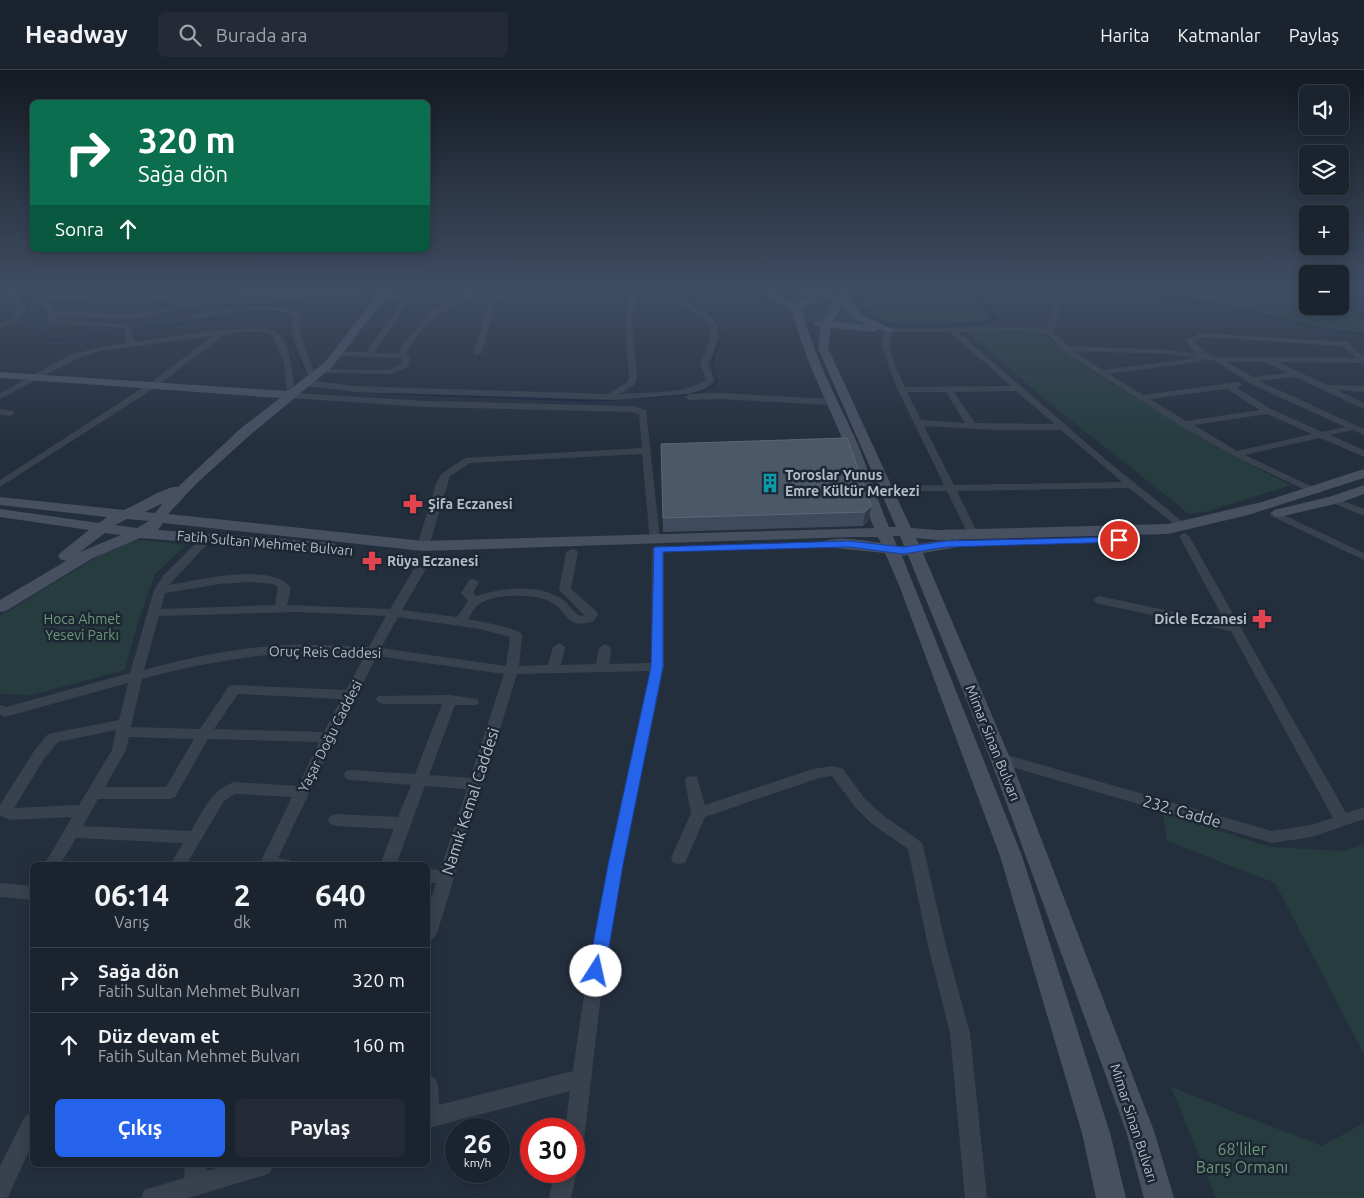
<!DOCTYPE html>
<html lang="tr">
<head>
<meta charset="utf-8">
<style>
  :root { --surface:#1b232e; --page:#242b36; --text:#f1f3f6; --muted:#a0a4aa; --line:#39404a; --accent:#2563eb }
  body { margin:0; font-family:Ubuntu,sans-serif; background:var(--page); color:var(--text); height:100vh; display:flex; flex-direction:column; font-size:19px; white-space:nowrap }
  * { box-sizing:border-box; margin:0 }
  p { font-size:16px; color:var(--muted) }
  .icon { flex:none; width:28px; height:28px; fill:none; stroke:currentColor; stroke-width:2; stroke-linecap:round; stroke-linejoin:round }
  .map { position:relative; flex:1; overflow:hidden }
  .details { position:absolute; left:30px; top:792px; width:400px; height:305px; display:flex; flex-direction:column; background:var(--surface); border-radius:8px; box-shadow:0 2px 12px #0003,0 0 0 1px var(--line) }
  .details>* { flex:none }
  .guide { position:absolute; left:30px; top:30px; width:400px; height:152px; border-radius:8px; box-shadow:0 2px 12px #0003,0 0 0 1px var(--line); background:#0b6e4f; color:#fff; overflow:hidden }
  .controls { position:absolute; left:1299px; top:15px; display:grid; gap:10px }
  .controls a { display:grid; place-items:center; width:50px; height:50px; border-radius:8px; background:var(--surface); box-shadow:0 2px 12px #0003,0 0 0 1px var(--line); font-size:25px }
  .speed { position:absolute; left:445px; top:1048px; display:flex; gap:10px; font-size:25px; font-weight:700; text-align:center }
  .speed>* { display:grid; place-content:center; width:65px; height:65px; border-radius:50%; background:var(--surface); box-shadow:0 2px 12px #0003,0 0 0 1px var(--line); line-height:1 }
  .speed small { font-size:12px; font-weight:400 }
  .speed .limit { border:8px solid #d22; background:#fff; color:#111 }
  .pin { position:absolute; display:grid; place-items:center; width:42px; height:42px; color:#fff; margin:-21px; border:2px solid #fff; border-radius:50%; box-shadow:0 1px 5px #0007 }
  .me { position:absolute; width:55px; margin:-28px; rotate:10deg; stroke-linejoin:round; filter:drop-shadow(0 0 4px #0008) }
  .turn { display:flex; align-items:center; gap:18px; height:105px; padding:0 25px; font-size:22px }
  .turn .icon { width:65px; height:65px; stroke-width:2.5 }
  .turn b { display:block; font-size:35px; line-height:42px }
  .then { display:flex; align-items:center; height:48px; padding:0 25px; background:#0003; gap:10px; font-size:19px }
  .eta { display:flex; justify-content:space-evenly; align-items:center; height:85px; text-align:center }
  .eta b { font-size:30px; font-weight:700; line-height:35px }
  .button { display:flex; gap:10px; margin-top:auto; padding:10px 25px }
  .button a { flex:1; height:58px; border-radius:8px; background:var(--accent); color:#fff; font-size:20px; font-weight:700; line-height:58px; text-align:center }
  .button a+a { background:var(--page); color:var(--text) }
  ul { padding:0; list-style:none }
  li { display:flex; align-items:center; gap:15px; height:65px; padding:0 25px; border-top:1px solid var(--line) }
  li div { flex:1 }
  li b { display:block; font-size:19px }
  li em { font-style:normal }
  header { display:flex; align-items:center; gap:30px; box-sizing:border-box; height:70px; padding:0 25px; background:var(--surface); border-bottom:1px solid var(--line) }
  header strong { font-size:24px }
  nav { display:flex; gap:28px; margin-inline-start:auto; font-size:18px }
  .search { width:350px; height:45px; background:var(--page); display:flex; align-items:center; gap:12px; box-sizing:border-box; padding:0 18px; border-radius:8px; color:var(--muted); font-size:19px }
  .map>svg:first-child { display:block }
  .green { fill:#263c3f }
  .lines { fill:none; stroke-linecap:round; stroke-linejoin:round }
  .stream-far1 { stroke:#17263c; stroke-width:2 }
  .stream { stroke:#17263c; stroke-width:2.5 }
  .street { fill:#38414e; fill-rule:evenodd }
  .secondary { fill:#465061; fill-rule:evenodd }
  .wall { fill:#3f4b5c }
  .shaded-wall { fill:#2f3b4b }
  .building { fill:#4b5868; stroke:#5c6777 }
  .route { fill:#2563eb; stroke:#184099 }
  .labels { text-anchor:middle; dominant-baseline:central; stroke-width:5; stroke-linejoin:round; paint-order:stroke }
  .poi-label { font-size:14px; font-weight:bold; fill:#b4bcc9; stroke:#1d2633; text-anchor:start }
  .street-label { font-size:14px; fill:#b4bcc9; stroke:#1d2633 }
  .park-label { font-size:14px; fill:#6b9a76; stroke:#1d2633 }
  .near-street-label { font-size:16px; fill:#b4bcc9; stroke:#1d2633 }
  .near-park-label { font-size:16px; fill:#6b9a76; stroke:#1d2633 }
</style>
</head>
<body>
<header>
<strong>Headway</strong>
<div class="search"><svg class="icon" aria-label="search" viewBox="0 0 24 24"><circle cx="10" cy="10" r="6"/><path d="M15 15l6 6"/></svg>Burada ara</div>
<nav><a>Harita</a><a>Katmanlar</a><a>Paylaş</a></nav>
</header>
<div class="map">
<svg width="1364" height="1128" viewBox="0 0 1364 1128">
  <rect width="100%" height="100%" fill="#242f3e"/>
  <path class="green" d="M860 218H954L956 224 987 243C987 246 987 248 984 250 978 253 898 253 888 251L882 248 874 234 857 222Z
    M1112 218H1287L1307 224 1308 236H1340V234L1349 237 1364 250V262H1345L1330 260 1212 231Z
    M816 227 834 230 822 251 807 250 804 245 803 239Z
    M842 235 877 258 834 255Z
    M967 262 1042 263 1093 302 1225 382 1291 415 1209 441 1189 444 1053 336Z
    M143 470 186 475 155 504 138 552 125 600 32 625 0 624V546L120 473Z
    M1163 743 1271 777 1344 781 1364 774V984L1275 813 1167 771Z
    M1171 1017 1322 1076 1364 1053V1128H1216Z"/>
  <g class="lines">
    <path class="stream-far1" d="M17 218 40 263 44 268 52 271 273 241 288 246V269L306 301
      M1110 218 1218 234 1322 259 1364 264
      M1292 218 1308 223
      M851 226C861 234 869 247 880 252 901 260 976 257 996 248L965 218
      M1340 232 1364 246
      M326 318 349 321
      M386 323 479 327
      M653 327 695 324 715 315 717 310C707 294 716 282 722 266L714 247 669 218"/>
    <path class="stream" d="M448 325 586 331 672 325"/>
    <path class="street" d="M5 218H11L26 240 19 251 0 259V254L13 248 18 240Z
      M35 218H41L45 225 139 229 188 222 189 223 186 225 139 233 48 229 54 241 131 245 198 232 202 234 131 249 55 245V249L130 255 134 272C158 269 264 249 279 264 290 275 293 308 295 323L425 331 633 336 646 340 660 470 655 473 650 470 642 384 470 393 450 406 429 476 427 478H419L417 476 436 414 441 404 465 388 642 378 639 344 632 342 425 337 291 328 287 325 284 294 273 266 265 262 250 261 224 265 156 317 0 417V410L150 313 213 266 101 281 76 289 0 329V323L70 285 100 277 126 273 124 258 48 253V243Z
      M200 218H207L221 229 216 230Z
      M470 218H476C466 241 455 231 439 243 429 251 411 272 407 283L410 288 408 297 390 304 320 303 316 301 320 299 389 300 401 294 402 288 336 286 332 284 336 282H366L405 228H381L379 227V225L468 222ZM466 226 434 239 403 273 399 283H374L412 227Z
      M538 218H545L533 226 497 228 482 283 475 285 474 283 490 228 485 227V225L531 222Z
      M631 218H637L632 251 637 307 634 315 620 324C643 322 688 325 706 309L700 294C730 233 687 252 661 218 671 218 677 225 685 230 720 250 727 254 708 294L714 310 705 319 688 324 615 330 354 322 305 316 301 313 305 310 354 316 608 324 627 312 629 307C627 277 621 247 631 218Z
      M1060 218H1066L1053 262 1068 276 1171 280 1198 284 1193 281 1186 270 1201 263 1347 272 1364 287V293L1278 292 1327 315 1364 316V322L1337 320 1364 333V339L1295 307 1259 311 1364 359V365L1353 360 1330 365 1364 380V387L1320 368 1245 385 1321 421 1320 423H1312L1233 386 1181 356 1067 284 1047 264 1022 261 958 262 1105 389 1188 456 1187 458H1179L1129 418 957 421 978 464 973 467 968 464 947 421H883V417L887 416 944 415 896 316 882 278V267L887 258 1022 257 1046 259ZM892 262H950L1011 316 905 317C899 303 884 277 892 262ZM1202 267 1342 276 1356 288 1218 287C1208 285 1200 279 1194 271ZM1073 281 1171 284 1195 288 1103 300ZM1201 289 1215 291 1253 315 1345 357 1322 362 1271 339 1237 318 1242 315 1238 312 1143 325 1109 304 1198 292H1201ZM1227 292H1266L1287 303 1253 307ZM1227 319 1260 340 1186 351 1150 329ZM1016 321 1055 354 975 353 954 322ZM907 322H946L965 353 921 350ZM1267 344 1312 364 1237 381 1194 355ZM924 356 996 360H1061L1122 412 954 415Z
      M291 222 294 224 293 225 255 235 251 233Z
      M259 236 286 238 299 242 300 263 316 307 315 309 308 307 292 263V245C261 233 220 245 188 249L184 247 212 241Z
      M720 323 831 329 835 332 831 335 720 329 689 330 685 327 689 324Z
      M0 339 13 341 14 343 10 346 0 345Z
      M1334 427 1364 439V446L1330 432 1329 430 1330 428Z
      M1275 441 1364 483V490L1271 446 1270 444 1271 442Z
      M1184 463 1189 466 1346 743 1364 737V749L1312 767 1272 773 995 692 993 688 995 684 1000 683 1272 761 1311 755 1333 748 1231 561 1099 534 1093 530 1099 526 1226 553 1179 466Z
      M208 464 213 467 212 469 169 515C197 511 272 491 291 518L287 535 390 539 421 487 427 484 433 487 402 540 457 547 468 531 461 523 469 510 473 509 479 512 473 523 476 526C500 518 534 514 557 526 566 530 571 539 578 545L585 546 559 520 566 482 572 479 576 480 578 482 571 519 596 541 598 544 594 551C565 561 569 541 549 531 534 524 497 524 483 532 476 535 472 542 468 549L498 555 520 562 522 565 519 596 548 595 553 577 559 573 565 577 561 595 596 594 599 578 605 574 611 578 609 594 651 593 652 479 658 476 664 479V597L623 795 600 933 584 1071 581 1078 574 1081V1059H565L570 1021 428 1058V1005L435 1008 438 1015 439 1035 573 1001C591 866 620 734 650 601L517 604 437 863 434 868 428 870V838L436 813H428V799L440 800 467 719 425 716 396 795H380L394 759 336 756 330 754 328 750 330 746 336 744 398 747 411 715 351 710 346 709 344 705 346 701 351 700 415 704 442 634H383L378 632 376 629 378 626 450 625 477 629 479 632 477 635H455L429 705 470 708 504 604 377 586 347 644 278 788 290 790 292 795H259L292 727 235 724 224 731 186 795H170L183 773 76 768 60 795H44L72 747 11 750 0 746V735L34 681 48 664 119 650 128 613 5 647 0 645V635L6 637 130 603 154 520 164 505 204 465ZM251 512 273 514 278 517 275 535 161 539 165 523 219 514ZM298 542 386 546 369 577C341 576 312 574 284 575 237 578 190 587 144 600L159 546ZM398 547 480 559 510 567 506 596 381 578ZM285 583 365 585 346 620 234 615 229 616 200 659 131 657 142 609C189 596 236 588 285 583ZM238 624 341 629 324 662 214 659ZM116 660 112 680 79 735 14 738 44 689 58 672ZM129 667 194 669 166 717H105L126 680ZM208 669 319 672 298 716 234 712C211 720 203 741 191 761L83 756 98 729H170L175 727Z
      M833 696 843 699 865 729 884 746 921 772 923 776 946 876 970 963 987 1128H965L950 963 928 876 908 779 872 754 855 737 832 706 819 708 705 747 685 793 679 794 673 793 671 788 691 743 685 711 687 707 692 706 697 707 705 735 813 699Z
      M0 813 32 816V830L0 827Z
      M32 1043V1074L8 1127 0 1128V1096L25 1046Z
      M574 1094 577 1101 571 1128H549L555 1101H574Z
      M185 1095H207L206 1101 226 1095H273L270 1103 262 1106 188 1128H141L144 1120 184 1108Z"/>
    <path class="secondary" d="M234 218 297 221 380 218 378 220 354 225 297 227 246 226Z
      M383 218H393L332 297 250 365 196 414 168 444 423 471 874 458C862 429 854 398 842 368 824 325 803 286 792 240L756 218H768L797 234 809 225 784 220 782 218H801L816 220 819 218H830L825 222 839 225 844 218H854L846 228 864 246 895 260 890 263 879 259 874 262 831 258 828 278 911 458 937 460 1168 454 1262 432 1364 399V408L1248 445 1168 464 937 470 916 468 919 474 953 469 958 471 961 474 958 477 923 483 1010 688 1154 1061 1174 1128H1144L1126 1061 990 688 908 485 902 486 1022 786 1110 1063 1126 1128H1096L1082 1063 1000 786 899 515 885 483 825 477 822 474 825 471C843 466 863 471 881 473L878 467H852L423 481 163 453 158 460 332 473 337 475 340 478 337 481 332 483 140 468 93 488 6 541 0 542V530L66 491 60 489 58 486 60 483 89 460 0 447V439L99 453 107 447 0 435V427L124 440C137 435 168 415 178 417L240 359 280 328 0 308V302L288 321 324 293ZM819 227 835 230 823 251 814 252 813 254 821 257 818 278 896 457H889C876 428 868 397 855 368 835 325 814 286 802 240ZM841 235 856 250 869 255 833 252ZM163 433 155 443 145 442ZM127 449 149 451 137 458 115 455ZM105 463 121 465 80 482ZM893 466H900L904 476H897Z
      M1364 415V424L1339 433 1279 447 1274 446 1272 443 1274 440 1329 427Z"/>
  </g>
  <path class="wall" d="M847 368 869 450 863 456 663 462 661 374Z"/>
  <path class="shaded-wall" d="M871 436 869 450 863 456 865 442Z"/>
  <path class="building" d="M847 368 871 436 865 442 663 448 661 374Z"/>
  <linearGradient id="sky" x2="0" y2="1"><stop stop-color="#141a22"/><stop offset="0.58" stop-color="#3f4d63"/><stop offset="1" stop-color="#3f4d63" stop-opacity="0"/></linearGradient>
  <rect width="1364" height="376" fill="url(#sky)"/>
  <path class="route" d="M1119 467 1124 470 1123 472 947 477 903 484 849 477 663 482V597L623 795 605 901 602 906 596 908 591 906 588 901 608 795 651 597 654 477 849 471 903 477 947 471Z"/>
  <defs>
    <symbol id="building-bare" viewBox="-9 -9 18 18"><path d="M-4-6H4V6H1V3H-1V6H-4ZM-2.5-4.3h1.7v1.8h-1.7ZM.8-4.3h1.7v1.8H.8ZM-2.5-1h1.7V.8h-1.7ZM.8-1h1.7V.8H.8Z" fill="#0f9aa8" stroke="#1d2633" stroke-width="2.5" paint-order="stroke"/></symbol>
    <symbol id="pharmacy-bare" viewBox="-9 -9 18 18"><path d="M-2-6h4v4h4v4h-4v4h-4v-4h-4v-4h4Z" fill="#e0444e" stroke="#1d2633" stroke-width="2.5" paint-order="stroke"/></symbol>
  </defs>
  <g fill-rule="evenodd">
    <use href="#building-bare" x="756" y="399" width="28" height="28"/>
    <use href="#pharmacy-bare" x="399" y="420" width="28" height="28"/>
    <use href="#pharmacy-bare" x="358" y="477" width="28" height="28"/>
    <use href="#pharmacy-bare" x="1248" y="535" width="28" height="28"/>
  </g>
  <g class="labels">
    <g class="poi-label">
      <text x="785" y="405">Toroslar Yunus<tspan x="785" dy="16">Emre Kültür Merkezi</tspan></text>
      <text x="428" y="434">Şifa Eczanesi</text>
      <text x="387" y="491">Rüya Eczanesi</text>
      <text x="1247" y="549" text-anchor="end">Dicle Eczanesi</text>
    </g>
    <g class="street-label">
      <text transform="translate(265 473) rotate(5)">Fatih Sultan Mehmet Bulvarı</text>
      <text transform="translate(325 582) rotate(1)">Oruç Reis Caddesi</text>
      <text transform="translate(330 666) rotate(-63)">Yaşar Doğu Caddesi</text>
      <text transform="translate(993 673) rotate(68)">Mimar Sinan Bulvarı</text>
      <text transform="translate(1134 1053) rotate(72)">Mimar Sinan Bulvarı</text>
    </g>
    <g class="park-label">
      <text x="82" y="549">Hoca Ahmet<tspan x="82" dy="16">Yesevi Parkı</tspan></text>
    </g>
    <g class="near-street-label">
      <text transform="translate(470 731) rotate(-72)">Namık Kemal Caddesi</text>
      <text transform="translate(1182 741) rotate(16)">232. Cadde</text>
    </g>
    <g class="near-park-label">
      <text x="1242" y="1079">68'liler<tspan x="1242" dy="18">Barış Ormanı</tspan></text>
    </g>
  </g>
</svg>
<div class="controls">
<a><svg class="icon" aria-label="sound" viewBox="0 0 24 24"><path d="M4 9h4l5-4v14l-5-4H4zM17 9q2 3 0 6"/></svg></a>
<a><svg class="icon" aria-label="layers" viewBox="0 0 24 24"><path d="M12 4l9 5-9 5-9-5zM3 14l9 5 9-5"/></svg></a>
<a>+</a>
<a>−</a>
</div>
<div class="speed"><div>26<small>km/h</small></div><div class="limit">30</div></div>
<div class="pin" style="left:1119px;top:470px;background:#d93025"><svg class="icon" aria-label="arrive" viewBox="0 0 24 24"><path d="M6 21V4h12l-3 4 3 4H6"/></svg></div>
<svg class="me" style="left:596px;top:901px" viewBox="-20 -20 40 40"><circle r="19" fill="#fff"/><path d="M0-13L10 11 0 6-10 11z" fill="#2563eb"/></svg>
<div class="guide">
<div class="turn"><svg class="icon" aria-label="right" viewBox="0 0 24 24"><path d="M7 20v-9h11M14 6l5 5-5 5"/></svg><div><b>320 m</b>Sağa dön</div></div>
<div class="then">Sonra<svg class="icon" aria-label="ahead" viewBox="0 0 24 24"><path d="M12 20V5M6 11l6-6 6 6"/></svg></div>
</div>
<section class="details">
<div class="eta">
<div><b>06:14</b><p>Varış</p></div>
<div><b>2</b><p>dk</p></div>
<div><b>640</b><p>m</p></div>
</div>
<ul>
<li><svg class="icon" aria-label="right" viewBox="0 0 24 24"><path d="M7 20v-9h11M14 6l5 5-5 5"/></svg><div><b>Sağa dön</b><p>Fatih Sultan Mehmet Bulvarı</p></div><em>320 m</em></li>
<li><svg class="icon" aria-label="ahead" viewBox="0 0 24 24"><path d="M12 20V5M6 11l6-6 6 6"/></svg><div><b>Düz devam et</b><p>Fatih Sultan Mehmet Bulvarı</p></div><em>160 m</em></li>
</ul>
<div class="button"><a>Çıkış</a><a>Paylaş</a></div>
</section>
</div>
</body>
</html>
